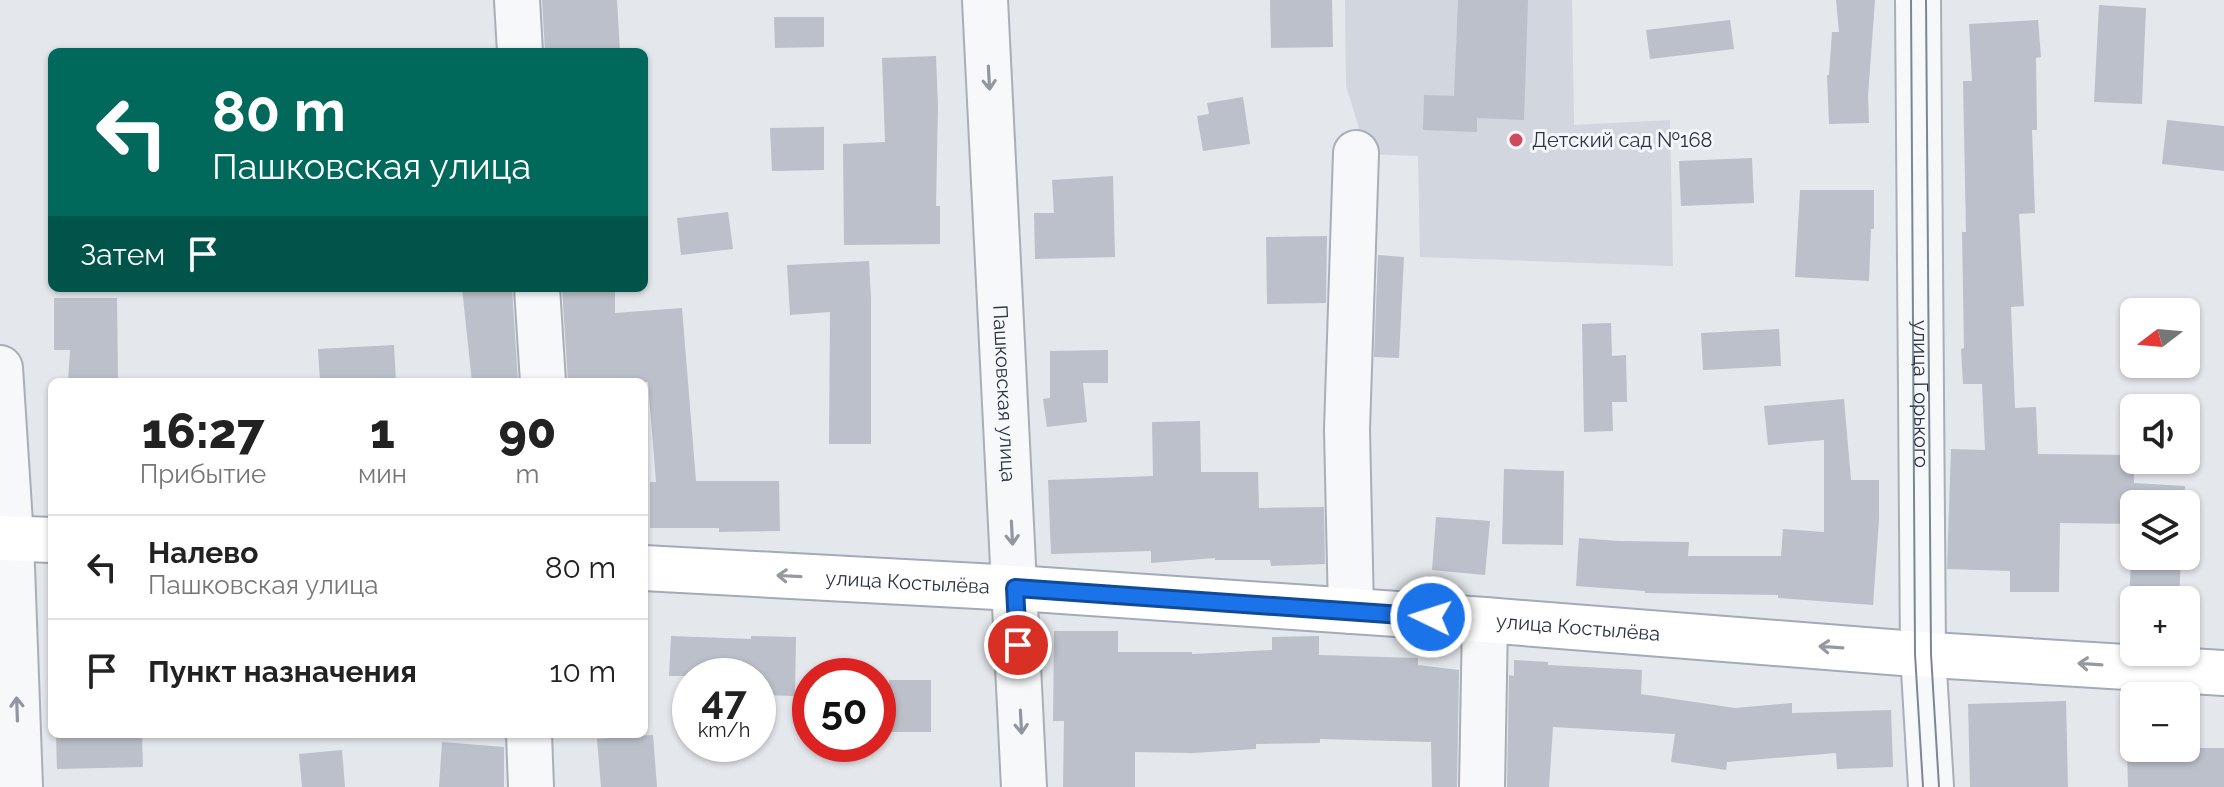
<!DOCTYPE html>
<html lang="ru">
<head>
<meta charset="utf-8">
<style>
  :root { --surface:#fff; --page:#f2f2f2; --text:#222; --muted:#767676; --line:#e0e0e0 }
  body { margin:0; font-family:Raleway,sans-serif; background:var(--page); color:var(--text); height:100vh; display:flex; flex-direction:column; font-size:30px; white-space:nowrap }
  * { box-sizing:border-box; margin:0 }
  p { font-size:26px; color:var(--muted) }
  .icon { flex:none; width:44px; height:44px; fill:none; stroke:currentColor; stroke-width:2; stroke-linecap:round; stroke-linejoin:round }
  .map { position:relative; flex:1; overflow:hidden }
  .panel { position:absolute; left:48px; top:378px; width:600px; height:360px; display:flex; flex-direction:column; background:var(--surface); border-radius:12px; box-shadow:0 2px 6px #0004 }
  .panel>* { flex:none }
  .hud { position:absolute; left:48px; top:48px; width:600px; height:244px; border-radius:12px; box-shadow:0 2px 6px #0004; background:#00695c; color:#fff; overflow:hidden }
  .needle { width:52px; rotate:254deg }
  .tools { position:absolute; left:2120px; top:298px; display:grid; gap:16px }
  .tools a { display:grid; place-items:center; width:80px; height:80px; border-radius:12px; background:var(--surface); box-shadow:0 2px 6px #0004; font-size:40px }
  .speed { position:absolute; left:672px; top:658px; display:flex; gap:16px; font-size:40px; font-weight:700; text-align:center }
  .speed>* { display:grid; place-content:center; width:104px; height:104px; border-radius:50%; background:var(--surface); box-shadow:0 2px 6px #0004; line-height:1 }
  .speed small { font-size:20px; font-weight:400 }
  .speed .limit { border:12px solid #d22; background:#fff; color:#111 }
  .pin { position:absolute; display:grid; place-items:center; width:68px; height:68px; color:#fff; margin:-34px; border:4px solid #fff; border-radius:50%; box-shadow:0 2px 8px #0007 }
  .me { position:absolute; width:88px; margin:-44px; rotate:274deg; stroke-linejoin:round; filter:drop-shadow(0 0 6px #0008) }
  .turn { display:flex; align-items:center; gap:28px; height:168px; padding:0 32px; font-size:36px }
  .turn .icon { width:104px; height:104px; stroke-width:2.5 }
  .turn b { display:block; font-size:56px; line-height:68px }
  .then { display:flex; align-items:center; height:76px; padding:0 32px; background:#0003; gap:16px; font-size:30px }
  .eta { display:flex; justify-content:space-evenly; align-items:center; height:136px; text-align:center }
  .eta b { font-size:48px; font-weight:800; line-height:56px }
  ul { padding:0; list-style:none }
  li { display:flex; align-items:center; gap:24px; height:104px; padding:0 32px; border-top:2px solid var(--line) }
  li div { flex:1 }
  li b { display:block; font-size:30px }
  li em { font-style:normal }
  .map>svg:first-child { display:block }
  .built { fill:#d2d6de }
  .building { fill:#bbc0ca }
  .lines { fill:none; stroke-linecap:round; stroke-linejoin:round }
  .minor-casing { stroke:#a9aeb7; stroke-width:48 }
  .major-casing { stroke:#a3abb8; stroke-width:48 }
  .minor { stroke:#f7f8fa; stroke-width:44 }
  .major { stroke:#fff; stroke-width:44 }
  .tram { stroke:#7d8696; stroke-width:2 }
  .oneway { stroke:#9196a0 }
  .oneway2 { stroke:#959aa2 }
  .route-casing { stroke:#114b97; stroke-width:20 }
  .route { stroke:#1a73e8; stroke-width:14 }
  .poi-dot { fill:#d1495b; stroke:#f4f6f9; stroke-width:3 }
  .labels { text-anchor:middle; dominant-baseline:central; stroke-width:6; stroke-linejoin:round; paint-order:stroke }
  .poi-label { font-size:20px; fill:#2b3445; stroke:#f4f6f9; text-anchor:start }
  .street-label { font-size:20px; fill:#2b3445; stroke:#f4f6f9 }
</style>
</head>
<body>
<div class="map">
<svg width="2224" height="787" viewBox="0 0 2224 787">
  <rect width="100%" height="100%" fill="#e4e7ec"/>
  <path class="built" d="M1345 0H1572L1574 125 1670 120 1673 266 1420 257 1418 156 1367 154 1346 86Z"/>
  <path class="building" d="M542 0H617L620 52H545Z
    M1270 0H1332L1333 47 1271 48Z
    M1458 0H1528L1524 120 1477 118V132L1423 130 1424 95 1454 96Z
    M1836 0H1875L1868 96 1869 123 1829 124 1827 75H1829L1832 32H1839Z
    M2099 5 2146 8 2142 104 2094 102Z
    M774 17H824V47L775 48Z
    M1730 20 1734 49 1650 59 1646 30Z
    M2038 20 2041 57 2036 58 2037 130H2032L2035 213 2019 214 2024 306 2011 307 2015 408 2036 407 2038 454 2134 455V483L2185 486 2184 504H2134V556H2181L2179 600H2129L2133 524 2060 523 2059 592H2010V571L1947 569 1951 449 1985 450 1982 384H1963L1961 349 1964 348 1962 232H1966L1963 81H1972L1969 24Z
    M936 56 938 106 936 206H940V244L844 245 843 144 885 142 882 58Z
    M1243 97 1250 144 1203 151 1197 116 1209 114 1207 103Z
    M2167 120 2224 126V171L2162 164Z
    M824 127V170L772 171 770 128Z
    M1752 158 1754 203 1681 206 1679 161Z
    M1113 176 1115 257 1035 259 1034 213H1054L1052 180Z
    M1800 190H1874V229H1871L1869 281 1795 277Z
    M728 212 733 249 681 255 677 218Z
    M1327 236 1326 303 1267 304 1266 237Z
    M1378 255 1404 257 1399 358 1374 357Z
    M869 261 871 298V444H829L830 312 790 315 787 265Z
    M462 288H512L518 382H472Z
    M562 288H615V313L682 308 696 481H779L780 531 719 532V528H650V482H656L648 382H568Z
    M54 298H117L118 382H68L70 350H54Z
    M1611 323 1612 356 1626 355 1627 402H1612L1613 431 1584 432 1582 324Z
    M1779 329 1781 366 1703 370 1701 333Z
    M394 345 396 382H320L318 349Z
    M1108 350V383H1083L1087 422 1047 427 1043 399 1050 398V351Z
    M1844 399 1851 480H1879V519L1873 605 1778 598V595L1645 593V591L1576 586 1579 538 1618 541 1689 542 1688 556H1781L1783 529 1824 532V440L1768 445 1764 406Z
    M1200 421 1201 472H1258L1259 508 1324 507 1325 564 1271 566 1270 560H1215V558L1151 563V551L1051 554 1048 480 1153 476 1152 422Z
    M1504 469 1564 471 1563 545 1502 544Z
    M1436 517 1490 521 1485 575 1432 570Z
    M1054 631H1118V652H1192V654L1272 650V637L1319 636V655L1418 658V665L1459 670 1457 787H1432L1431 742 1320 739V743L1256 744V749L1193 753 1135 752V787H1063L1064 721H1053Z
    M671 636 751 639V636L796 637 795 696 758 695V676H669Z
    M1514 660 1548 662V665L1642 670 1641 694 1735 708 1792 703V713L1891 710 1893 767 1837 769 1836 753 1727 762 1726 770 1671 762 1675 734 1553 727 1549 787H1507L1509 675 1514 676Z
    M889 680H931V732H889Z
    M2066 701 2068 787H1970L1968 704Z
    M56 734H142L143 767 57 769Z
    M653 735 657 787H601L597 739Z
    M442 742 504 747V787H439Z
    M2127 748H2224V787H2128Z
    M342 750 345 787H302L299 754Z"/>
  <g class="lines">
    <defs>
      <g id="minor">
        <path d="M517 0 520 52"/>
        <path id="s1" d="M985 0 1024 787"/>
        <path id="s2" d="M1918 0 1923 654 1931 787"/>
        <path d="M537 288 543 382"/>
        <path d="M0 368 11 539 20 787"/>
        <path d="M1351 611 1347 430 1356 153"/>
        <path d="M529 734 531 787"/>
        <path d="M1482 787 1485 620"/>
      </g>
      <g id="major">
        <path d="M0 538 52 540"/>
        <path id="s3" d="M644 568 1015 588 1485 620 1915 654 2224 673"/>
      </g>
    </defs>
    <use href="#minor" class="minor-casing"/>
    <use href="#major" class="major-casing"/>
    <use href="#minor" class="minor"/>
    <use href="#major" class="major"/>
    <path class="tram" d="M1911 0 1915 654 1923 787
      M1926 0 1931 654 1939 787"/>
  </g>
  <defs><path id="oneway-shaft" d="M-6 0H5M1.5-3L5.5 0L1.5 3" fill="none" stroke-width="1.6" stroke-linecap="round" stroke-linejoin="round" transform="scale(2)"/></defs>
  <g class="oneway">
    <use href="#oneway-shaft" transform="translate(989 78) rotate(87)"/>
    <use href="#oneway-shaft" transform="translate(1012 533) rotate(87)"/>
    <use href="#oneway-shaft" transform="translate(17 709) rotate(-92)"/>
    <use href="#oneway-shaft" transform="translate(1021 722) rotate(87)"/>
  </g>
  <g class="oneway2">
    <use href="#oneway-shaft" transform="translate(789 576) rotate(-177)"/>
    <use href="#oneway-shaft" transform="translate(1831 647) rotate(-176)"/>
    <use href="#oneway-shaft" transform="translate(2090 664) rotate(-176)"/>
  </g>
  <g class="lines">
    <defs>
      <path id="route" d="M1018 645 1015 588 1431 617"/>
    </defs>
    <use href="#route" class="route-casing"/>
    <use href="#route" class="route"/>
  </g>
  <circle class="poi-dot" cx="1516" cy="140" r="8"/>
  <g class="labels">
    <g class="poi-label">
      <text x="1532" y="140">Детский сад №168</text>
    </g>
    <g class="street-label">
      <text stroke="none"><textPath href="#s1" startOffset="394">Пашковская улица</textPath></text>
      <text stroke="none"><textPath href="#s2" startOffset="394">улица Горького</textPath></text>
      <text stroke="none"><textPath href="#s3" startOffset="264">улица Костылёва</textPath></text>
      <text stroke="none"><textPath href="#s3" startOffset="936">улица Костылёва</textPath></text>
    </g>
  </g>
</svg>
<div class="tools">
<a><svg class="needle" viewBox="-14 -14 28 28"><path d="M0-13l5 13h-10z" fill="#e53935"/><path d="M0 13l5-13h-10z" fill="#767676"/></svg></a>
<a><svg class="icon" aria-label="sound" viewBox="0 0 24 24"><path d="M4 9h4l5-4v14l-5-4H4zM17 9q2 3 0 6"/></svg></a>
<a><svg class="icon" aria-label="layers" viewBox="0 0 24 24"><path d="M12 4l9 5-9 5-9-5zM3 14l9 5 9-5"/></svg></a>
<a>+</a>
<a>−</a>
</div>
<div class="speed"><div>47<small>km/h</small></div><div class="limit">50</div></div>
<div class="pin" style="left:1018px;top:645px;background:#d93025"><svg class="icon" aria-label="arrive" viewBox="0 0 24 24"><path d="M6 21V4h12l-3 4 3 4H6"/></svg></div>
<svg class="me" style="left:1431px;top:617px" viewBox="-20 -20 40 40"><circle r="17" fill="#1a73e8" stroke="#fff" stroke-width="3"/><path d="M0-11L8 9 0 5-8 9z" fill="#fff"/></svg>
<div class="hud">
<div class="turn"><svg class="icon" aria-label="left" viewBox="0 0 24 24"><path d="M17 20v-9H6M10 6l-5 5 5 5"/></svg><div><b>80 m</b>Пашковская улица</div></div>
<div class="then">Затем<svg class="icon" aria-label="arrive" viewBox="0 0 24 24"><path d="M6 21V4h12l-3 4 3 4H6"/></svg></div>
</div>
<section class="panel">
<div class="eta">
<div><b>16:27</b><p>Прибытие</p></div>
<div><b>1</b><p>мин</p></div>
<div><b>90</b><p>m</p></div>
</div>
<ul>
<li><svg class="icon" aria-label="left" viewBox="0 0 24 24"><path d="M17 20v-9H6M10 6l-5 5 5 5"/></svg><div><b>Налево</b><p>Пашковская улица</p></div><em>80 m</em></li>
<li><svg class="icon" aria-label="arrive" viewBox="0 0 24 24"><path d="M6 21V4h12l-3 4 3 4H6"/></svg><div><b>Пункт назначения</b></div><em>10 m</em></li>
</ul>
</section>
</div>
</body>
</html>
